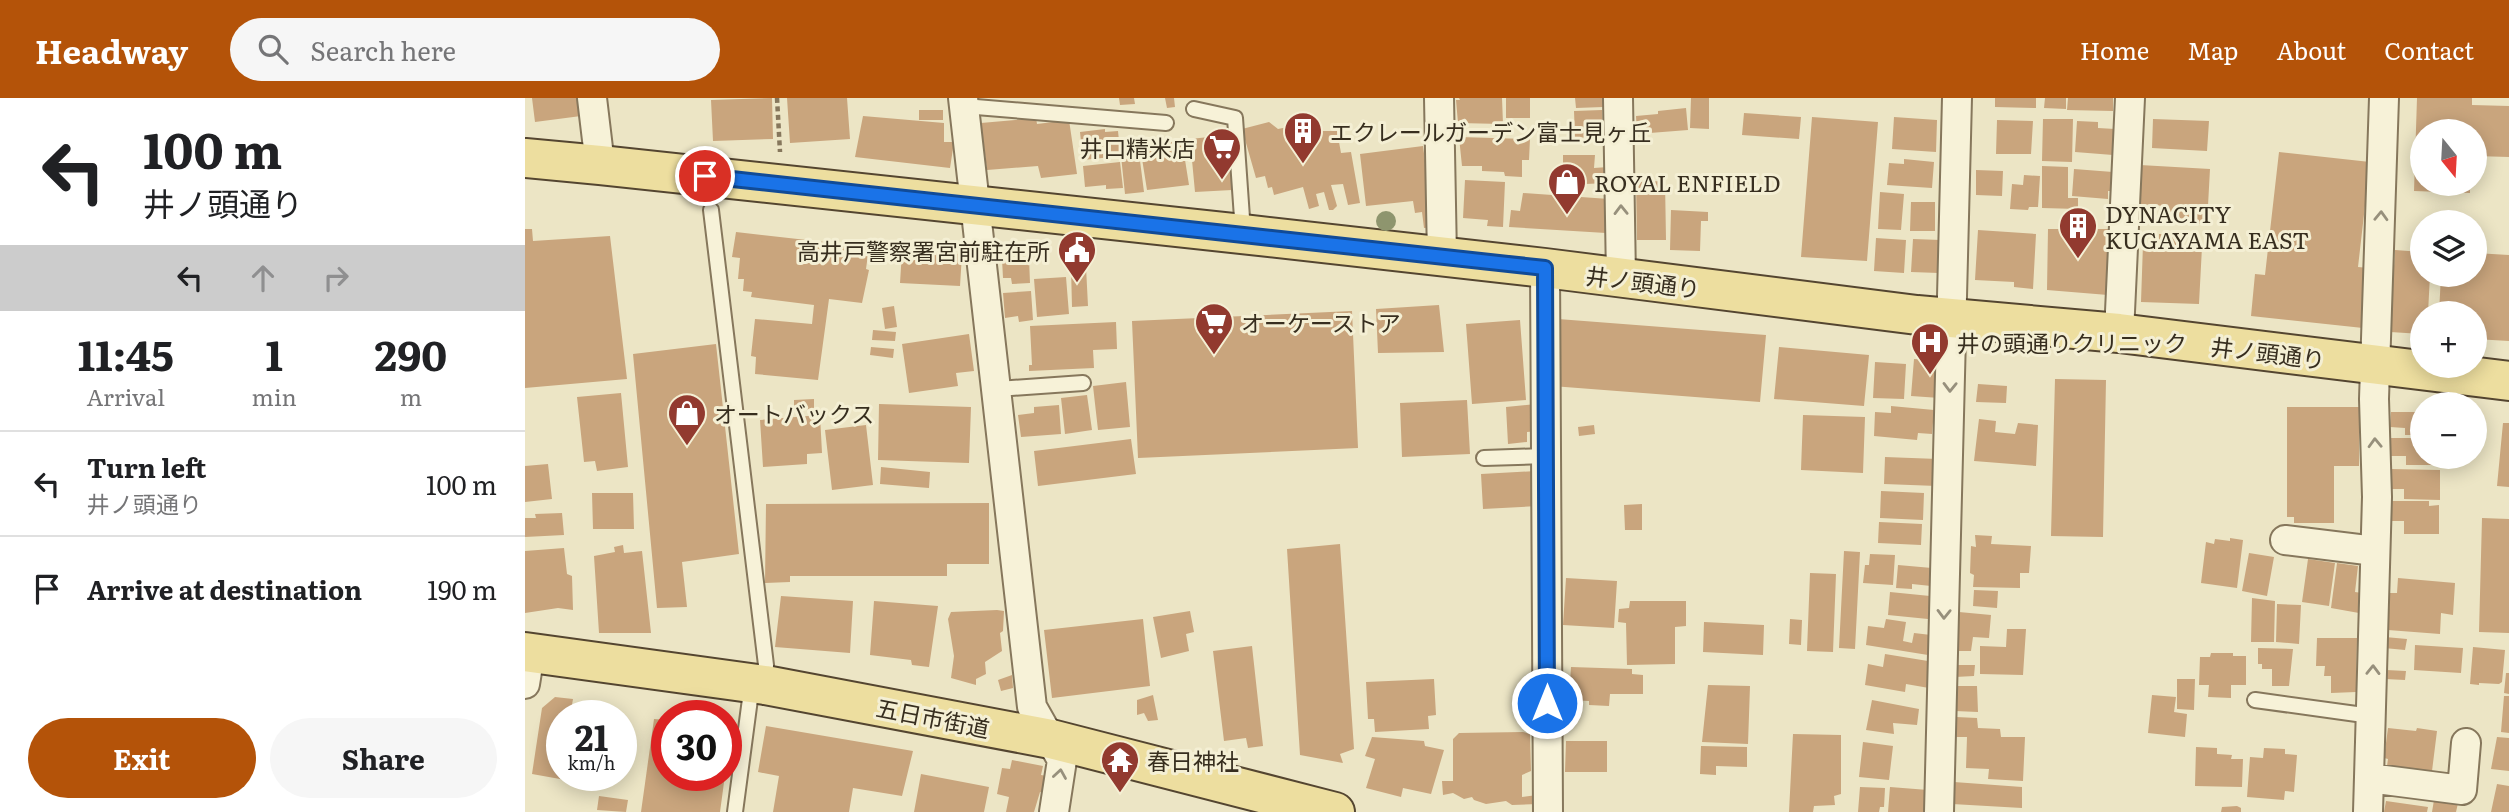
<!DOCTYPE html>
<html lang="en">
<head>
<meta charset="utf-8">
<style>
  :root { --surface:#fff; --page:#f6f6f6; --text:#202124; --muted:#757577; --line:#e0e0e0; --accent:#b45309 }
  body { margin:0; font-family:Literata,"Noto Sans JP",serif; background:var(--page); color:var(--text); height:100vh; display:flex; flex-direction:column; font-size:26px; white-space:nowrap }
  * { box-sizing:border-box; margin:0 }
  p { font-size:23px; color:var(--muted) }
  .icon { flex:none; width:38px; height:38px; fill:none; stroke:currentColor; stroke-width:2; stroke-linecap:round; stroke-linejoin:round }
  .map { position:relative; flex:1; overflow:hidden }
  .details { display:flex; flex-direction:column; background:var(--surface); width:525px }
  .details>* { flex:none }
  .top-card { background:#fff; color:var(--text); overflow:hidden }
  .needle { width:46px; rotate:162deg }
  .controls { position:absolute; left:1885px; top:21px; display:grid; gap:14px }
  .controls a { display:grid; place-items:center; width:77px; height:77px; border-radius:50%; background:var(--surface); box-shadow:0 4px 18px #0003; font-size:35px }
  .speed { position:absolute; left:21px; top:602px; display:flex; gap:14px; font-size:35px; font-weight:700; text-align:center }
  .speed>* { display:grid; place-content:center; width:91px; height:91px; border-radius:50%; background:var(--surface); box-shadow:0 4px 18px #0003; line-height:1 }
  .speed small { font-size:18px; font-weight:400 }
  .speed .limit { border:10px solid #d22; background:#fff; color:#111 }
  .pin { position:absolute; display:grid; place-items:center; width:60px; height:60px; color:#fff; margin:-30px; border:4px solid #fff; border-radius:50%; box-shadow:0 2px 7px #0007 }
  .me { position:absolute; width:77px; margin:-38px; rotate:0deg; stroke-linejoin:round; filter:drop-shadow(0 0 5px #0008) }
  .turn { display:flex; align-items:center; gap:24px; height:147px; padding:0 28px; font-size:32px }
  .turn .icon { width:91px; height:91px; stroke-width:2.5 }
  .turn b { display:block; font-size:49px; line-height:60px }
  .lanes { display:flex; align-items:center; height:66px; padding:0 28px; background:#0003; justify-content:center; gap:35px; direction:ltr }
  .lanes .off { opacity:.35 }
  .eta { display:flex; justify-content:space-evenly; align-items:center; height:119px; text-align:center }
  .eta b { font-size:42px; font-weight:700; line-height:49px }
  .button { display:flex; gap:14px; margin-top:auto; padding:14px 28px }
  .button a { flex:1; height:80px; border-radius:42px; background:var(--accent); color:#fff; font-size:28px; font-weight:700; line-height:80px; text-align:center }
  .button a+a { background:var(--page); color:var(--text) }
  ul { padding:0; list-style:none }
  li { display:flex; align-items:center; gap:21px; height:105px; padding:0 28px; border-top:2px solid var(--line) }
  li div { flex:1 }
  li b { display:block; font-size:26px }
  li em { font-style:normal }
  header { display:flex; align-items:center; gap:42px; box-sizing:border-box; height:98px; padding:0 35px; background:var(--accent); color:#fff }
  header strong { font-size:33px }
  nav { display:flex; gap:38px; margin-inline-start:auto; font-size:24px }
  .search { width:490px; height:63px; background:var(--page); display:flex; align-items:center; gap:18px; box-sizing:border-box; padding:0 24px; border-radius:38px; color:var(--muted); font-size:26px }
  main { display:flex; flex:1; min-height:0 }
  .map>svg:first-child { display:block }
  .building { fill:#c9a57d }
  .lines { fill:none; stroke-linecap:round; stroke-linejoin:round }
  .lane-casing { stroke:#86775c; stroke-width:18 }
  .street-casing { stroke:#86775c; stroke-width:32 }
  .primary-casing { stroke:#544530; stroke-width:42 }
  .path { stroke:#86775c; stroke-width:4.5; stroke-dasharray:5 3.5; stroke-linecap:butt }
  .lane { stroke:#f7f2d8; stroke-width:14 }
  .street { stroke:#f7f2d8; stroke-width:28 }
  .primary { stroke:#edde9f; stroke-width:38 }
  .tree { fill:#8e956e }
  .oneway { stroke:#97907c }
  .route-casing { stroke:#114b97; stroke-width:18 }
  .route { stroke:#1a73e8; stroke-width:12 }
  .labels { text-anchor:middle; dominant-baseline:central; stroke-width:6; stroke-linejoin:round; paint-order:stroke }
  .poi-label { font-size:23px; fill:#372e1f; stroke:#f4efd4; text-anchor:start }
  .street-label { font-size:23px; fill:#372e1f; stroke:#f4efd4 }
</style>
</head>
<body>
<header>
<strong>Headway</strong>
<div class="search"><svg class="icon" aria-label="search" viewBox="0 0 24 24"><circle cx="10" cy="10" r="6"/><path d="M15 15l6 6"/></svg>Search here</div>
<nav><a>Home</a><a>Map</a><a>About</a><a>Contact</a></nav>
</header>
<main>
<section class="details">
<div class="top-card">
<div class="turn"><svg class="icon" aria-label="left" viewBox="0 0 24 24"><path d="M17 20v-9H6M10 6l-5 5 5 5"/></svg><div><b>100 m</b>井ノ頭通り</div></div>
<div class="lanes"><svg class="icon" aria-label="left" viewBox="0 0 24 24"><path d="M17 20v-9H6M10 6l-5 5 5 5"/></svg><svg class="icon off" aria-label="ahead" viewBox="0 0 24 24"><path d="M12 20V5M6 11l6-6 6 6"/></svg><svg class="icon off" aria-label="right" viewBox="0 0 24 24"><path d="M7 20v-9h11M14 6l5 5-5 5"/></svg></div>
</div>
<div class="eta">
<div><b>11:45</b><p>Arrival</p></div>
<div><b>1</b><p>min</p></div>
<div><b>290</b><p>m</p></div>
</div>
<ul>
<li><svg class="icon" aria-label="left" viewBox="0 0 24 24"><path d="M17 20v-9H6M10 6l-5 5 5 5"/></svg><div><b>Turn left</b><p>井ノ頭通り</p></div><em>100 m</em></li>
<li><svg class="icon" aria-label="arrive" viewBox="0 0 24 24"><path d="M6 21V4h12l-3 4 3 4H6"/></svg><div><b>Arrive at destination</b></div><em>190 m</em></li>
</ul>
<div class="button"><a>Exit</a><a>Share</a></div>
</section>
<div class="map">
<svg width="1984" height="714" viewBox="0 0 1984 714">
  <rect width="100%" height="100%" fill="#ece5c5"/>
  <path class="building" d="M7 0H63L56 18 10 24Z
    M247 0 248 41 188 43 186 2Z
    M262 0H322L325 41 265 45Z
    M594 0H609L610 6 595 7Z
    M640 0H649L650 9 642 10Z
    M934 0H977L978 26 933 25 931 2H935Z
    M981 0H1005V20H981Z
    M1050 0H1078V9L1051 10Z
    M1166 0H1184V31L1165 30Z
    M1470 0H1511V10L1470 9Z
    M1520 0H1541V11L1519 10Z
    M1543 0H1588V13L1542 12Z
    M1892 0H1947V7L1984 8V59L1950 58V33H1897V86H1945V95L1889 93Z
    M1161 10 1163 32 1112 36 1111 18 1133 16V13Z
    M394 12H418V22H394Z
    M1077 12 1078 38 1050 40 1049 13Z
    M1219 15 1276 19 1274 41 1217 37Z
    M338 18 419 25V44H429L425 70 330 59Z
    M1287 19 1353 24 1342 163 1276 159Z
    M1369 19 1412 22 1411 54 1367 51Z
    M511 20 512 26 544 22 552 76 516 80 513 68 462 72 456 25Z
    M1518 21H1548L1547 64 1517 63Z
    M1628 21 1684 23 1682 53 1627 50Z
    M1472 22 1508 23 1506 56H1471Z
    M1552 23 1573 24V30L1590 31 1588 57 1550 54Z
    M744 24 753 31 772 27 781 33H812L816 55 826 54 835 105 823 107 818 86 806 87 812 108 808 112H804L799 94 791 96 794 108 784 111 778 89 749 97 747 89 743 90 740 78 731 80 717 31Z
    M580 31V34L593 33 595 53 596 49 613 47 619 94 600 96 596 58 558 62 555 34Z
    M703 37 707 92 670 94 665 41Z
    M934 39 1005 41 1004 62H997V79L980 78 979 74 957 73V68H937Z
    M657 43 664 87 622 92 615 48Z
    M898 48 909 129 899 130 897 114 890 115 888 103 841 108 835 56Z
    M1754 54 1845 64 1833 169 1844 170 1838 230 1726 218 1730 176 1740 177Z
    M1038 57H1070L1069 70 1083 69V85L1038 87Z
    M1379 61 1409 64 1407 90 1362 87 1364 65 1379 66Z
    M595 64 598 90 581 91V87L560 89 558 68Z
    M1615 67 1685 71 1682 126 1638 124 1640 108 1614 106Z
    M1517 68 1543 69V100H1553V111L1517 110Z
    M1549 71 1588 74 1586 93H1583V101L1547 98Z
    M1451 72 1478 73 1477 98 1451 97Z
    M1499 77 1515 78 1513 109H1504L1503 112 1485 111 1487 86 1498 87Z
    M940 82 980 84 978 129 962 128 963 122 938 120Z
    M1140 83 1141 142H1112L1111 84Z
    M1355 94 1379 96 1376 132 1353 131Z
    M998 95 1084 101 1081 135 984 129 986 112 995 113Z
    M1386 104H1410V133H1385Z
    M1146 112 1183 114V123H1176L1175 153 1145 152Z
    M1540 119H1564V131H1584L1583 197 1522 192 1523 131H1540Z
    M0 131H7L8 143 85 138 102 281 0 290Z
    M1453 132 1511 136 1508 191 1489 189V184L1450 182Z
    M211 134 344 149 341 171 344 172 337 205 304 201 293 282 230 276 231 259 226 258 230 221 287 226 289 207 226 199 227 194 218 193 219 181H213L215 160 207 159Z
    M1634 136 1659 137V148L1677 149 1674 206 1616 204 1618 146 1634 147Z
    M1351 140 1381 142 1379 175 1349 173Z
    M1388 141 1416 142 1414 175 1386 174Z
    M1870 152 1897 154V177H1905L1903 215H1897V236L1865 234Z
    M377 153 437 156 435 188 375 185Z
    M1950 155 1984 157V243L1950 241V215H1914L1916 177H1950Z
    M504 160 505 185 487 186 486 180H478L477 161Z
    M561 169 563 208 547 209 546 170Z
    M541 179 544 216 512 219 509 181Z
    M506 193 508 222 494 224 493 218 480 220 478 195Z
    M914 207 919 254 853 255 851 211Z
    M369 208 372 229 360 231 357 210Z
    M827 213 833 350 613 360 607 223Z
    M1033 221 1241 237 1235 304 1027 288Z
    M995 222 1001 302 947 306 941 226Z
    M591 224 592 251 568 252 569 270 504 273V267H507L505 228Z
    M348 232 371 234 370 243 347 242Z
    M444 236 449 273 431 275 433 288 384 295 377 246Z
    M191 246 214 456 157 464 162 509 132 510 108 256Z
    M346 249 369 251 368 260 345 257Z
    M1254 249 1344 257 1339 308 1249 301Z
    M1389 261 1418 263 1415 300 1386 298Z
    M1350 264 1381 266 1379 301 1348 300Z
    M1530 281 1581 282 1578 439 1526 438Z
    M601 284 605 329 573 332 568 288Z
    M1453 286 1482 288 1481 305 1451 304Z
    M96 295 103 369 72 373 70 363 59 364 52 299Z
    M562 297 567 332 540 336 536 300Z
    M289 301V311L269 312V302Z
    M942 302 945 356 877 359 875 305Z
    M354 306 446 309 444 365 353 362Z
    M1011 306 1013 333 1002 334V344L983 346 981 309Z
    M534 307 536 336 496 339 493 317 509 315V309Z
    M1366 308 1409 312 1407 336 1393 335 1392 342 1349 338 1350 314 1366 315Z
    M1762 309H1834V368H1809V425H1769V419H1762Z
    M1866 314H1897V337H1880V330L1865 329Z
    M295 317 297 355 282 356V366L238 369 235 322Z
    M1278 317 1340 319 1338 375 1276 372Z
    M1454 321 1471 323 1470 334 1490 336 1493 325 1513 327 1511 368 1449 363Z
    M1978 325H1984V389L1972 388Z
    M341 327 348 387 307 392 300 332Z
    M1069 327 1070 336 1054 338 1053 329Z
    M1862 340H1897V359H1916L1915 367H1881V358H1862Z
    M606 341 611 376 513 388 509 353Z
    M1360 359 1413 361 1412 388 1359 386Z
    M23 366 27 401 0 404V368Z
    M356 369 405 374 404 390 355 386Z
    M1865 371 1915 372V402L1879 401V391H1865Z
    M1011 373 1013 408 958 411 956 376Z
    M1356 393 1399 395 1398 422 1355 420Z
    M67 395H108L109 431H68Z
    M1867 403H1904V408L1914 407V436H1879V423H1867V420H1864V404Z
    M464 405V466H422V478H265V484L240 485 241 406Z
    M1117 406V432H1100L1099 407Z
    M37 415 39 437 0 439V420H11L10 416Z
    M1957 420 1984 421V535L1954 534Z
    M1354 424 1397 426 1396 447 1353 445Z
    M1450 437 1467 438 1466 446 1506 448 1504 475H1495V490L1448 489 1449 477 1445 475 1446 448 1451 449Z
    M1705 440 1718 442 1712 490 1676 485 1681 444 1689 446 1690 441 1705 443Z
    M815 446 829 651 815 656 818 665 775 657 762 451Z
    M98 447 99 455 117 453 126 535H74L69 458 90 454 89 449Z
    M39 450 42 476 47 478 48 512 33 510 0 515V453Z
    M1319 453 1335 454 1330 551 1314 550Z
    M1724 455 1749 459 1742 498 1717 493Z
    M1345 456 1370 457 1368 487 1338 485 1340 467H1344Z
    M1783 461 1810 465 1804 508 1777 504Z
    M1812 465 1833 468 1830 494 1837 495 1834 515 1806 510Z
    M1373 467 1407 470 1406 488 1387 486V491L1371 490Z
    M1285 475 1311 476 1308 554 1282 553Z
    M1041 480 1092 483 1089 530 1038 527Z
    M1873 480 1930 485 1928 517 1916 515 1915 536 1863 532 1865 495H1872Z
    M1449 492 1473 493 1472 510 1448 508Z
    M1365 494 1405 498 1403 521 1363 517Z
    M256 498 328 503 325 555 250 549Z
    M1727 500 1750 503 1749 544H1726Z
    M349 503 413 508 404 569 387 567 386 562 345 557Z
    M1105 503H1161V528L1150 529V566L1102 567 1101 525 1093 524 1094 511 1104 510Z
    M1752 506 1776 507 1774 546 1751 544Z
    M472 512 479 513 478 533 475 535 477 553 460 564 461 576 451 581V587L426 580 429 558 423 521 426 514Z
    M665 513 669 534 661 536 664 553 636 560 628 519Z
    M1434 514 1466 517 1464 540 1448 539 1446 553H1434Z
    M618 521 625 588 527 600 519 532Z
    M1265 521 1277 522 1276 547 1264 546Z
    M1361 521 1381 524 1378 543 1387 545 1389 535 1406 537 1403 557 1341 547 1343 528 1359 530Z
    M1179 524 1239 527 1238 557 1178 554Z
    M1482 531H1501L1498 577 1455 576V548L1481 549Z
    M1860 539 1882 541 1880 552 1859 550Z
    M1792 540H1832L1831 594 1806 595V578H1799L1800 568H1791Z
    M1890 547 1938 550 1936 575 1889 572Z
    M727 548 738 648 723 650 721 640 699 643 688 553Z
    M1948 549 1980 552 1977 584 1974 586 1954 585V587L1945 586Z
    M1733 550 1768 551 1764 588H1747V571H1737V566H1733Z
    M1686 555H1708V558H1721V587H1706V600L1683 599 1684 587H1674L1675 559H1685Z
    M1360 556 1409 564 1404 590 1381 586 1380 594 1340 587 1343 566 1358 569Z
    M1432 567H1450L1449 578 1430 579Z
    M1046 569 1107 571V576L1118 577V596H1085L1084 608 1064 607V603L1044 602Z
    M1861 572 1881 573 1880 582 1860 581Z
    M1981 575H1984V596L1979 595Z
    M487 577 488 590 476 593 473 582Z
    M909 581 911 617 903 618 904 631 850 634 849 621H843L841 584Z
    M1652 581H1670L1669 612 1652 611Z
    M1183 587 1225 588 1223 646 1177 644Z
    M1432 588H1452L1453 614 1430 613Z
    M628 597 633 622 623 623 619 615 612 617V602Z
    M1627 597 1651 599 1649 614 1662 616 1660 639 1623 635Z
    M1979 598H1984V635L1976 634Z
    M30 599 48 601 45 618H37L35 681 7 676 17 610Z
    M1347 602 1394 611 1392 627 1368 625 1369 636 1341 632Z
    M1431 619 1452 620 1453 630 1475 631 1476 639H1500L1498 683 1463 681 1464 671 1441 670 1442 639H1430Z
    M129 621 142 622V677H200L195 714H116Z
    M241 628 388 653 377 698 328 690 324 714H248L254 678 233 674Z
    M201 629H206L203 653H201Z
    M1863 630 1891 633 1892 630 1912 633 1907 673 1862 668 1863 661 1859 660Z
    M998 634 1005 636 1006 673 997 677V699L1012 697 1013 706 987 707 981 703 961 706 949 702 947 699 939 701 928 695 918 697 917 683H928V641L934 635Z
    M1268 636 1316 637V696L1309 698 1310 707 1289 708 1288 714H1264Z
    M847 639 899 643 900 648 919 652 906 696 878 690 876 699 841 690 850 661 840 658Z
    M1972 639 1984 640V673L1966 671Z
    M1041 643H1082V674H1040Z
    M1338 644 1368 648 1364 682 1334 679Z
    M1176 648 1222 649V669L1191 668V677L1175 676Z
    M1671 649 1692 650V656L1707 657 1706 661H1718L1717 689 1670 688Z
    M1739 650 1760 651V656L1772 657 1769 694 1760 693 1759 702 1722 699 1725 659 1738 660Z
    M487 662 518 668 516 677 522 678 519 695 515 694 509 714H481L484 699 472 696 477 670 485 671Z
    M396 676 464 689 459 714H389Z
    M1429 684 1497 689V710L1427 706Z
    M1972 686 1984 688V714H1966Z
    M1335 689 1360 690 1359 709H1355L1354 714H1333Z
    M1365 689 1403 692 1401 714H1363Z
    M74 698 103 702 101 714 72 712Z
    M1909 702 1933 705 1931 714H1907Z
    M1861 703 1903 709 1902 714H1859Z
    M1712 708 1716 710V714H1696L1697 709Z"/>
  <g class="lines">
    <defs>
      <path id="lane" d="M439 8 641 25
        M669 11 710 20 718 134
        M186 112 241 567 240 585
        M473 291 558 285
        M959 360 1020 358
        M1730 602 1846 618
        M210 714 227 586"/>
      <path id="street" d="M67 0 75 67
        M438 0 507 609 537 662 529 714
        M914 0 917 159
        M1093 0 1096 180
        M1020 170 1023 714
        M1594 235 1605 0
        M1760 442 1850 453
        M0 586 5 555
        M1844 680 1937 692 1941 645
        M1414 714 1432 0
        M1843 714 1852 399 1849 301 1859 0"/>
      <path id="primary" d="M0 60 75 67 717 136 1020 170 1392 217 1594 235 1984 283
        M0 554 240 587 526 641 810 714"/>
    </defs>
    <use href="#lane" class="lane-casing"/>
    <use href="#street" class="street-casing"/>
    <use href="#primary" class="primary-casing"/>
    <path class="path" d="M252 0 255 54"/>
    <use href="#lane" class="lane"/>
    <use href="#street" class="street"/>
    <use href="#primary" class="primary"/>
  </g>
  <circle class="tree" cx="861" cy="123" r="10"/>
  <defs><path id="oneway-chevron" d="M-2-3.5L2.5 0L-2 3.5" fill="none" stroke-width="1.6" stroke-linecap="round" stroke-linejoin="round" transform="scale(1.75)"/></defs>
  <g class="oneway">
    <use href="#oneway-chevron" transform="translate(1096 112) rotate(-91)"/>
    <use href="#oneway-chevron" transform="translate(1856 118) rotate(-88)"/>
    <use href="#oneway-chevron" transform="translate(1425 289) rotate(91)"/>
    <use href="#oneway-chevron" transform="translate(1850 345) rotate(-92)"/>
    <use href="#oneway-chevron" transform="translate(1419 516) rotate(91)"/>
    <use href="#oneway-chevron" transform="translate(1848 572) rotate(-89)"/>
    <use href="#oneway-chevron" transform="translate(535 676) rotate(-81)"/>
  </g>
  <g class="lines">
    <defs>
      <path id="route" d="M180 78 1020 170 1022 605"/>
    </defs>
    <use href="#route" class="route-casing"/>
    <use href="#route" class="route"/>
  </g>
  <defs>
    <symbol id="building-pin" viewBox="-11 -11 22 30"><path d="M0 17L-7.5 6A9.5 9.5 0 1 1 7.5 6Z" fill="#923a2f" stroke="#f4efd4"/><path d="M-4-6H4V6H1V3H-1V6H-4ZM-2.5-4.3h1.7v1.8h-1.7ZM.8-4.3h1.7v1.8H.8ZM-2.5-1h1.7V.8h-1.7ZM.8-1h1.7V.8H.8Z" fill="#fff"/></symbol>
    <symbol id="supermarket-pin" viewBox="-11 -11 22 30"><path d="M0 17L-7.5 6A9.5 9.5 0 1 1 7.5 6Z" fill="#923a2f" stroke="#f4efd4"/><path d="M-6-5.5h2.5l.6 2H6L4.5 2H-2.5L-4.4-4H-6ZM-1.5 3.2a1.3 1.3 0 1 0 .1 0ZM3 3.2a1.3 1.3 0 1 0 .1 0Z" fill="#fff"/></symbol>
    <symbol id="shop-pin" viewBox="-11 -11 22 30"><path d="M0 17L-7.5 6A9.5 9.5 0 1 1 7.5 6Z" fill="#923a2f" stroke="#f4efd4"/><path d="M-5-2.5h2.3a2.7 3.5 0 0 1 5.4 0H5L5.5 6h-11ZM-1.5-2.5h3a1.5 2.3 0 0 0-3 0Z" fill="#fff"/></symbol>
    <symbol id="civic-pin" viewBox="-11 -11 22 30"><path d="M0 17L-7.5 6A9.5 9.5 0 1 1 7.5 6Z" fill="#923a2f" stroke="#f4efd4"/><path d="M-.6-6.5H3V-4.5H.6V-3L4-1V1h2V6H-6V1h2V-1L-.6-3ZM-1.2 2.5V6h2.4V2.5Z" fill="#fff"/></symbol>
    <symbol id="hospital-pin" viewBox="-11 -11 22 30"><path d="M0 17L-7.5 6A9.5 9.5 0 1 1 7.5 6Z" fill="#923a2f" stroke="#f4efd4"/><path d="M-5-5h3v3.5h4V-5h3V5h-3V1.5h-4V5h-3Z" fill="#fff"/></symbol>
    <symbol id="temple-pin" viewBox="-11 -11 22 30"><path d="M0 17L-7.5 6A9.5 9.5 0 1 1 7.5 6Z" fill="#923a2f" stroke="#f4efd4"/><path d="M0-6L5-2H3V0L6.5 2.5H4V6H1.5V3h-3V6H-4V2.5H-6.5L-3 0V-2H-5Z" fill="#fff"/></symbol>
  </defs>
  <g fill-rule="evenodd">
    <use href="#building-pin" x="756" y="11" width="44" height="60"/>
    <use href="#supermarket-pin" x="675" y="27" width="44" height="60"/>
    <use href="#shop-pin" x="1020" y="62" width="44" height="60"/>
    <use href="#building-pin" x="1531" y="106" width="44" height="60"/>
    <use href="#civic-pin" x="530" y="130" width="44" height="60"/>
    <use href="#supermarket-pin" x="667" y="202" width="44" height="60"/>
    <use href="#hospital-pin" x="1383" y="222" width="44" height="60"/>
    <use href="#shop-pin" x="140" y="293" width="44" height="60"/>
    <use href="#temple-pin" x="573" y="640" width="44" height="60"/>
  </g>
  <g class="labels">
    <g class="poi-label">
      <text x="805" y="33">エクレールガーデン富士見ヶ丘</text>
      <text x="670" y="49" text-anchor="end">井口精米店</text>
      <text x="1069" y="84">ROYAL ENFIELD</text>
      <text x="1580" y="115">DYNACITY<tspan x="1580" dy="26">KUGAYAMA EAST</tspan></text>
      <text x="525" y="152" text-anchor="end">高井戸警察署宮前駐在所</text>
      <text x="716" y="224">オーケーストア</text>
      <text x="1432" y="244">井の頭通りクリニック</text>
      <text x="189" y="315">オートバックス</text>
      <text x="622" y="662">春日神社</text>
    </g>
    <g class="street-label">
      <text transform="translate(1118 183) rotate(7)">井ノ頭通り</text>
      <text transform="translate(1743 254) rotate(7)">井ノ頭通り</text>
      <text transform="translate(408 619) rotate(11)">五日市街道</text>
    </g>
  </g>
</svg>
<div class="controls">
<a><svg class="needle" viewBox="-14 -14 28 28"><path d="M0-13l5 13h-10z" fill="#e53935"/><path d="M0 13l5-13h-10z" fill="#757577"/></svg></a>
<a><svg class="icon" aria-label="layers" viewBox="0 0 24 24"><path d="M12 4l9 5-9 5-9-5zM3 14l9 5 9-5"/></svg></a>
<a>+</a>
<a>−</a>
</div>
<div class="speed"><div>21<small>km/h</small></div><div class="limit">30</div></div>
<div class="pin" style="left:180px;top:78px;background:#d93025"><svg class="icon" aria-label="arrive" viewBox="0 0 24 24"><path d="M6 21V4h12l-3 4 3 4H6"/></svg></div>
<svg class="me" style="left:1022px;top:605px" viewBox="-20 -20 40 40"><circle r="17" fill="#1a73e8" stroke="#fff" stroke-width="3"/><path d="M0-11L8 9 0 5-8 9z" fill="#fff"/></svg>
</div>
</main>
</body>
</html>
